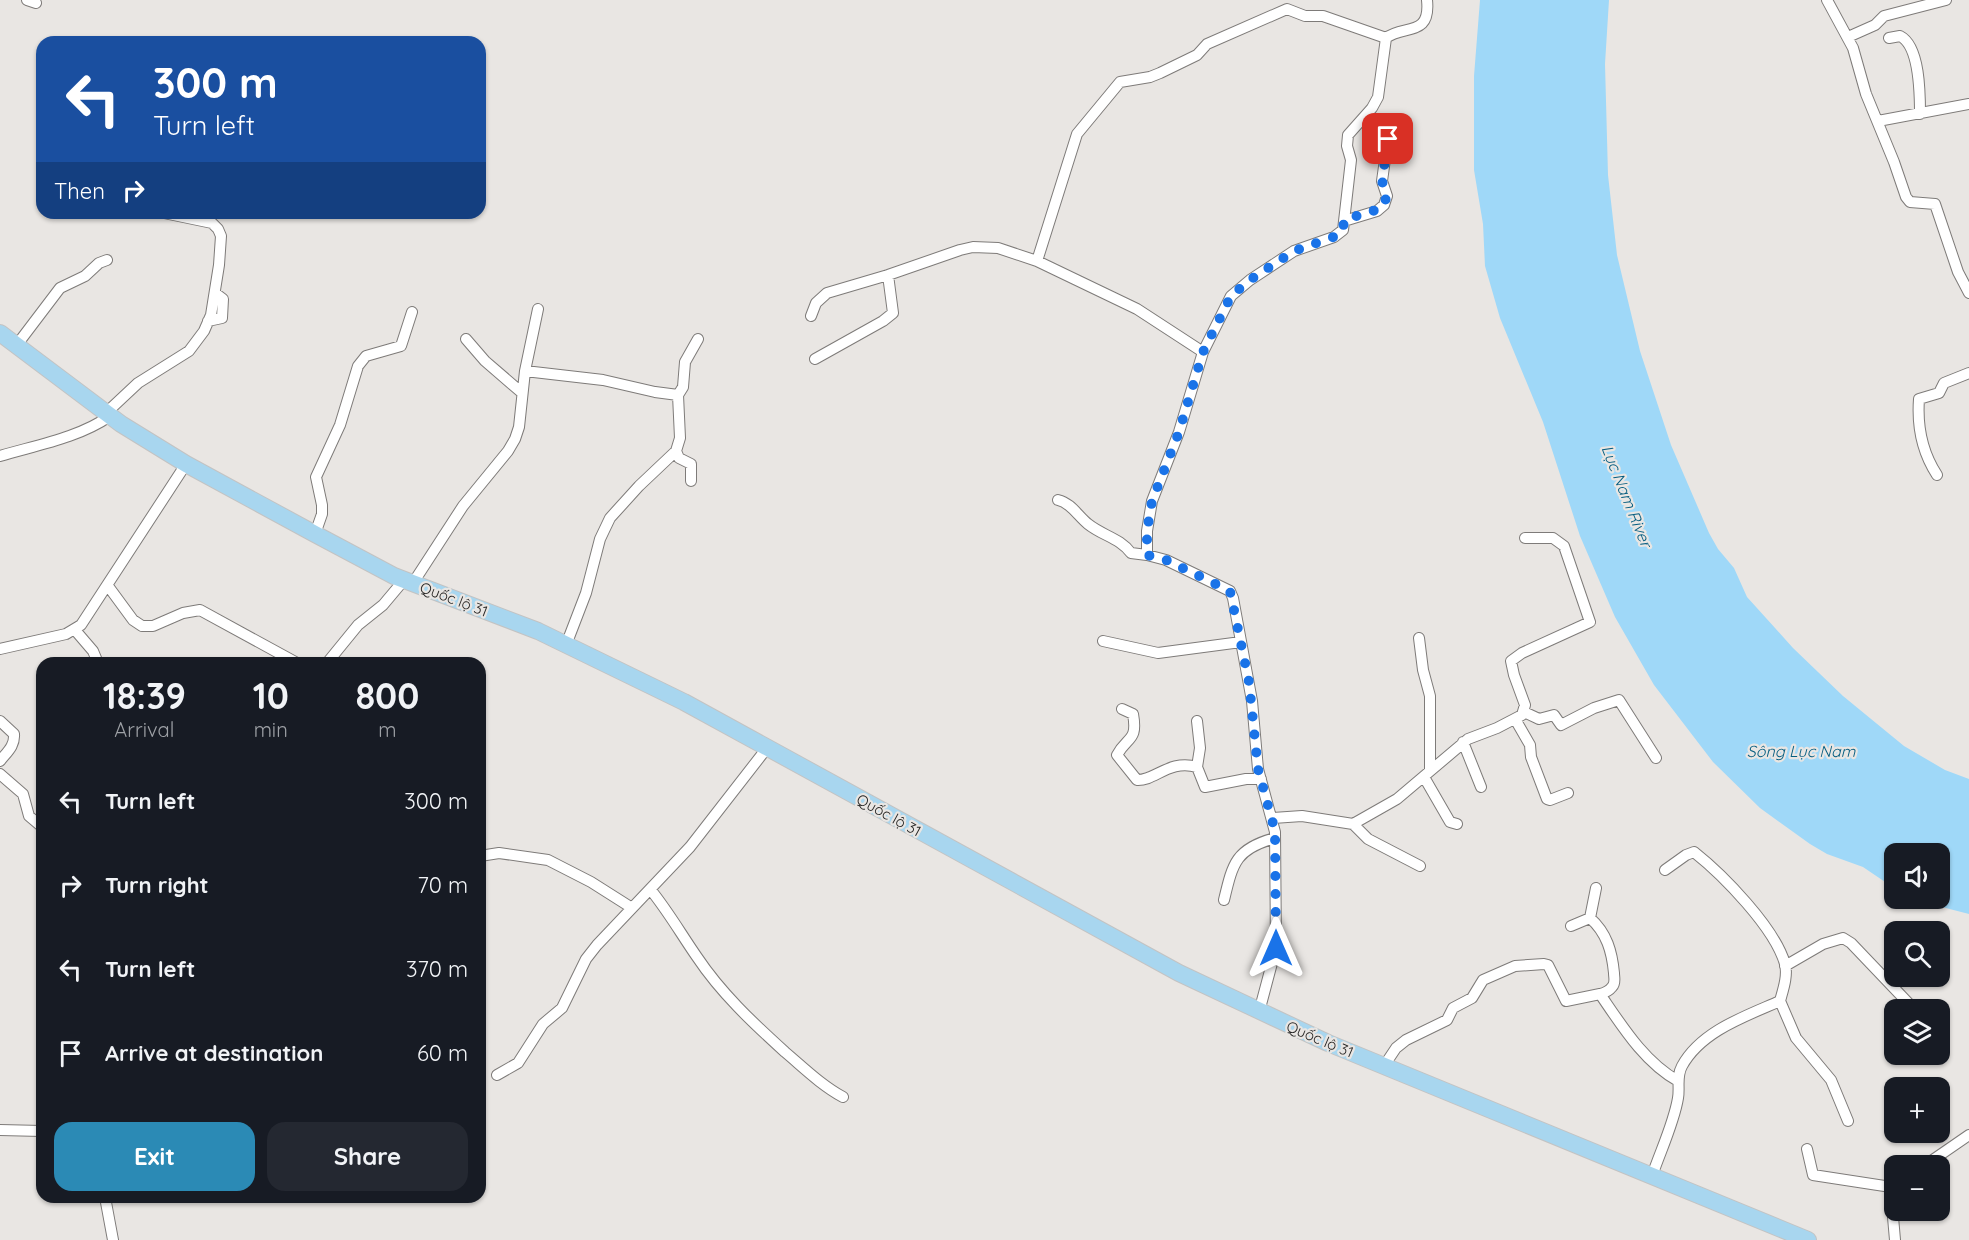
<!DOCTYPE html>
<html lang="en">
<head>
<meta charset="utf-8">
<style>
  :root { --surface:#171b24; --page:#242831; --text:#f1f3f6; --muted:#9ea1a6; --accent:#2b8ab5 }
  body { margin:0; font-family:Quicksand,sans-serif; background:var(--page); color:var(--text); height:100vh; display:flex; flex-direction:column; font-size:22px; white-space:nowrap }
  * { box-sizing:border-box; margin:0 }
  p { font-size:20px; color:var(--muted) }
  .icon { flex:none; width:33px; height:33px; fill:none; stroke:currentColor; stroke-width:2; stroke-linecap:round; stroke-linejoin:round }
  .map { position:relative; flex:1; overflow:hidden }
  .side { position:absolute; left:36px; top:657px; width:450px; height:546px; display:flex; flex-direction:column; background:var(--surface); border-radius:18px; box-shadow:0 2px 4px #0004 }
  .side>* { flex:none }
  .top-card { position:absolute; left:36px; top:36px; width:450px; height:183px; border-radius:18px; box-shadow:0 2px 4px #0004; background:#1a4fa0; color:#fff; overflow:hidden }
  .controls { position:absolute; left:1884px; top:843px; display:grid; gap:12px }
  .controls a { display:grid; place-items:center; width:66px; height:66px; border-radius:12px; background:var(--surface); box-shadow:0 2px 4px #0004; font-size:30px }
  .pin { position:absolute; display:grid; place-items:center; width:51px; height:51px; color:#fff; margin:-26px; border-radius:12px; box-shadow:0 3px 9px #0006 }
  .me { position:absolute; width:66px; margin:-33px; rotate:0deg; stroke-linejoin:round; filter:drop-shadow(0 0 4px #0008) }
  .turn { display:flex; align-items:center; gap:21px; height:126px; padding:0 18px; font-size:27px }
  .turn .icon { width:78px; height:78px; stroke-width:2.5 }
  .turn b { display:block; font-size:42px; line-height:51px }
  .then { display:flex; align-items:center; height:57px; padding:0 18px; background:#0003; gap:12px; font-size:22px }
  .eta { display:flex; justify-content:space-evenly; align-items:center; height:102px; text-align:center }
  .eta b { font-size:36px; font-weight:700; line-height:42px }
  .cta { display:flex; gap:12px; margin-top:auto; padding:12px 18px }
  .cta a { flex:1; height:69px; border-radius:18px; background:var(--accent); color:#fff; font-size:24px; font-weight:700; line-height:69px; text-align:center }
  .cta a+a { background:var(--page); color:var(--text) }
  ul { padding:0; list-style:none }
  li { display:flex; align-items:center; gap:18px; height:84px; padding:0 18px }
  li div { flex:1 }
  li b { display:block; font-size:22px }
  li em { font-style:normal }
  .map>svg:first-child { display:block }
  .water { fill:#9fd8f8 }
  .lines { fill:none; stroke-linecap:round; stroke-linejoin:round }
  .minor-casing { stroke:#7e7b79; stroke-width:12 }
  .highway-casing { stroke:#c3c3c3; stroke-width:18 }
  .minor { stroke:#fff; stroke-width:10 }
  .highway { stroke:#a8d6ef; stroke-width:16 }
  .route { stroke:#1a73e8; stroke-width:10; stroke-dasharray:0 18 }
  .labels { text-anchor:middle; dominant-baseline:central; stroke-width:4.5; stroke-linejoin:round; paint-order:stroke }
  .street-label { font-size:15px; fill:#292827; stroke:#e9e6e3 }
  .water-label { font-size:16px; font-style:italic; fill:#055d80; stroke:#e9e6e3 }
</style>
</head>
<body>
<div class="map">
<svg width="1969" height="1240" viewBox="0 0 1969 1240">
  <rect width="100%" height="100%" fill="#e9e6e3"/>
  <path class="water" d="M1480 0H1609L1605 64 1608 175 1617 255 1640 351 1671 445 1709 533 1718 549 1734 568 1747 597 1793 648 1843 696 1904 746 1945 770 1969 779V914L1911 899 1940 898V854H1894V888L1863 867 1827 854 1810 844 1760 808 1713 762 1654 685 1615 617 1580 536 1543 422 1500 318 1485 266 1483 224 1474 170V76Z"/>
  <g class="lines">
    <defs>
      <path id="minor" d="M27 0 36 3
        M1827 0 1853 48 1866 94 1894 162 1906 197 1910 202 1935 204 1958 272 1969 293
        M1848 37 1875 25 1884 16 1946 0
        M1889 38 1900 36C1920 46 1920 94 1920 114
        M1878 121 1969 104
        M1344 221 1377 211 1384 205 1387 196 1382 181 1390 123
        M1037 261 1077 134 1120 82 1150 77 1160 73 1197 55 1207 44 1287 9 1305 16H1323L1386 38
        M811 316 816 303 827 293 888 275 960 250 973 247 998 248 1037 261 1137 309 1203 352
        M208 321 222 318 223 299 215 293
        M466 339 485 361 521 392
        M16 346 60 288 85 276 99 263 107 260
        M815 359 883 321 893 313 888 275
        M525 371 538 309
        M678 395 680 438 676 451 679 458 691 464V481
        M106 413 138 383 189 351 204 331 211 315 219 265 221 236 218 229 212 223 164 213
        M0 456C37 445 78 438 110 416
        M1937 475C1922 452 1917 426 1919 399L1939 393 1944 383 1969 373
        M1058 500C1071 503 1078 516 1088 524 1103 536 1120 538 1131 553L1147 555
        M315 534 322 514V505L316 477 340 425 358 366 366 356 401 346 412 312
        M413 583 463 506 508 451 515 439 519 427 525 371 603 380 655 392 678 395 683 387 685 362 698 339
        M108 586 133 620 142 626H153L183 613 200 610 297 663
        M75 630 93 651 98 663
        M1419 638 1423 670 1430 696V771
        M1103 641 1158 653 1241 642
        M566 645 586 593 600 539 610 518 639 486 676 451
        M0 649 66 634 81 625 186 464
        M327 663 358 625 383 605 404 580
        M1122 709 1133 714C1138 742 1127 736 1117 755L1137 780C1155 781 1169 759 1197 767
        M1524 712 1539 719 1554 715 1561 725 1594 708 1619 700 1656 758
        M1515 719 1530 745 1531 757 1547 799 1550 800 1568 793
        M0 721 14 734C15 746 7 752 0 761
        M1197 721 1200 748 1197 767 1205 787 1246 779H1261
        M1463 742 1481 787
        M0 774 23 794 29 816 42 827
        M1424 777 1450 822 1457 824
        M1273 818 1302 816 1353 824 1397 799 1468 739 1497 728 1522 715 1525 705 1514 675 1511 661 1522 653 1590 622 1564 546 1553 538H1525
        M1353 824 1368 839 1420 866
        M480 856 499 853 548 860 591 882 632 908
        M650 889C668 911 681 934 697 957 721 993 753 1023 785 1052 804 1068 821 1085 843 1097
        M1224 900C1233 862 1236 849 1275 838
        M1590 918 1596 888
        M1571 926 1590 918C1607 933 1612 952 1614 973 1614 978 1616 983 1612 987 1609 991 1604 993 1600 994
        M1785 966 1823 944 1843 938 1851 943 1913 1008
        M1780 1001 1796 1038 1831 1080 1848 1121
        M1259 1012 1276 948 1275 832 1258 769 1252 701 1233 598 1230 591 1166 560 1147 555V531L1152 501 1179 432 1203 352 1231 296 1250 280 1294 251 1334 237 1343 230 1351 160 1347 146 1348 135 1372 108 1378 97 1386 38C1403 24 1431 38 1427 0
        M1384 1066 1396 1048 1406 1040 1447 1020 1453 1008 1472 998 1483 980 1515 966 1544 964 1548 965 1566 1001 1600 994C1622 1026 1644 1062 1678 1081
        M497 1075 518 1063 543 1024 562 1008 586 959 597 945 690 847 767 748
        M0 1130 42 1131
        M1807 1149 1813 1175 1891 1187
        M1924 1166 1969 1135
        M1652 1176C1660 1152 1674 1123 1678 1098 1680 1087 1676 1077 1682 1066 1701 1031 1746 1016 1780 1001 1783 990 1788 976 1785 964 1775 928 1723 875 1694 852L1686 855 1665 870
        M1894 1185 1891 1187V1194L1895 1240
        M105 1197 113 1240"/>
      <path id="highway" d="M0 333 121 424 186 464 315 534 394 576 538 631 684 702 1179 973 1328 1043 1808 1240"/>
    </defs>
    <use href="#minor" class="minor-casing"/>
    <use href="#highway" class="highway-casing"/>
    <use href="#minor" class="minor"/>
    <use href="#highway" class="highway"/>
  </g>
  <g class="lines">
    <path class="route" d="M1276 948 1275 831 1258 769 1249 682 1230 591 1166 560 1147 555V531L1152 501 1179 432 1203 352 1231 296 1250 280 1294 251 1339 235 1343 230 1344 220 1382 208 1387 196 1382 181 1388 139"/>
  </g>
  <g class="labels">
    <g class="street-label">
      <text transform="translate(454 599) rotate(21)">Quốc lộ 31</text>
      <text transform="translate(889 815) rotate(29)">Quốc lộ 31</text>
      <text transform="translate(1320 1039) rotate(23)">Quốc lộ 31</text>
    </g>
    <g class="water-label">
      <text transform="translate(1627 496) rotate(68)">Lục Nam River</text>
      <text x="1801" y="751">Sông Lục Nam</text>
    </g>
  </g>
</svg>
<div class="controls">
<a><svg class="icon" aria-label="sound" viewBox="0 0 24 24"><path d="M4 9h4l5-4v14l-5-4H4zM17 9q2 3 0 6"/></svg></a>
<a><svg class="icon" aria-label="search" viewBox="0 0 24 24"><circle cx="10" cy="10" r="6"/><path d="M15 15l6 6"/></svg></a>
<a><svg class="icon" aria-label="layers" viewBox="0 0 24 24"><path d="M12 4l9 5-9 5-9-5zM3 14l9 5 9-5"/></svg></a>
<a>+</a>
<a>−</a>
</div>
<div class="pin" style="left:1388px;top:139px;background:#d93025"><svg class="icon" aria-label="arrive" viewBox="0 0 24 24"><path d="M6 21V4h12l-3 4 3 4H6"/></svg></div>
<svg class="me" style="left:1276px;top:948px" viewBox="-20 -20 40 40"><path d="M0-17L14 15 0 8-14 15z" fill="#1a73e8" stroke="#fff" stroke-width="4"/></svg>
<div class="top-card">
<div class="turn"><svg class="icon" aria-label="left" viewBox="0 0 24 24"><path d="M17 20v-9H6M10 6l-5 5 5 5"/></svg><div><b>300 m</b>Turn left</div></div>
<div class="then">Then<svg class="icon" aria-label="right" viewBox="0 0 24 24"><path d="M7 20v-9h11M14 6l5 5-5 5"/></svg></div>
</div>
<section class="side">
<div class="eta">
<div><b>18:39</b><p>Arrival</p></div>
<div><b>10</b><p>min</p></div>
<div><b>800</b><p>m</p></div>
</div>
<ul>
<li><svg class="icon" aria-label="left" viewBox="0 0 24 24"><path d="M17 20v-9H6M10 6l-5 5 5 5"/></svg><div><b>Turn left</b></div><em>300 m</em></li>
<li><svg class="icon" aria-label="right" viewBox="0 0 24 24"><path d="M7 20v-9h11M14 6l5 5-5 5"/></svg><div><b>Turn right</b></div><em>70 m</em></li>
<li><svg class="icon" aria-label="left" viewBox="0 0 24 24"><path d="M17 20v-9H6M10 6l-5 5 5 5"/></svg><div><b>Turn left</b></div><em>370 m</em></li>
<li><svg class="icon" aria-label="arrive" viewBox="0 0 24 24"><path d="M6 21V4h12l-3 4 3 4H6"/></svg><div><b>Arrive at destination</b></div><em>60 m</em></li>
</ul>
<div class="cta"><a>Exit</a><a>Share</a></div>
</section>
</div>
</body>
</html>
